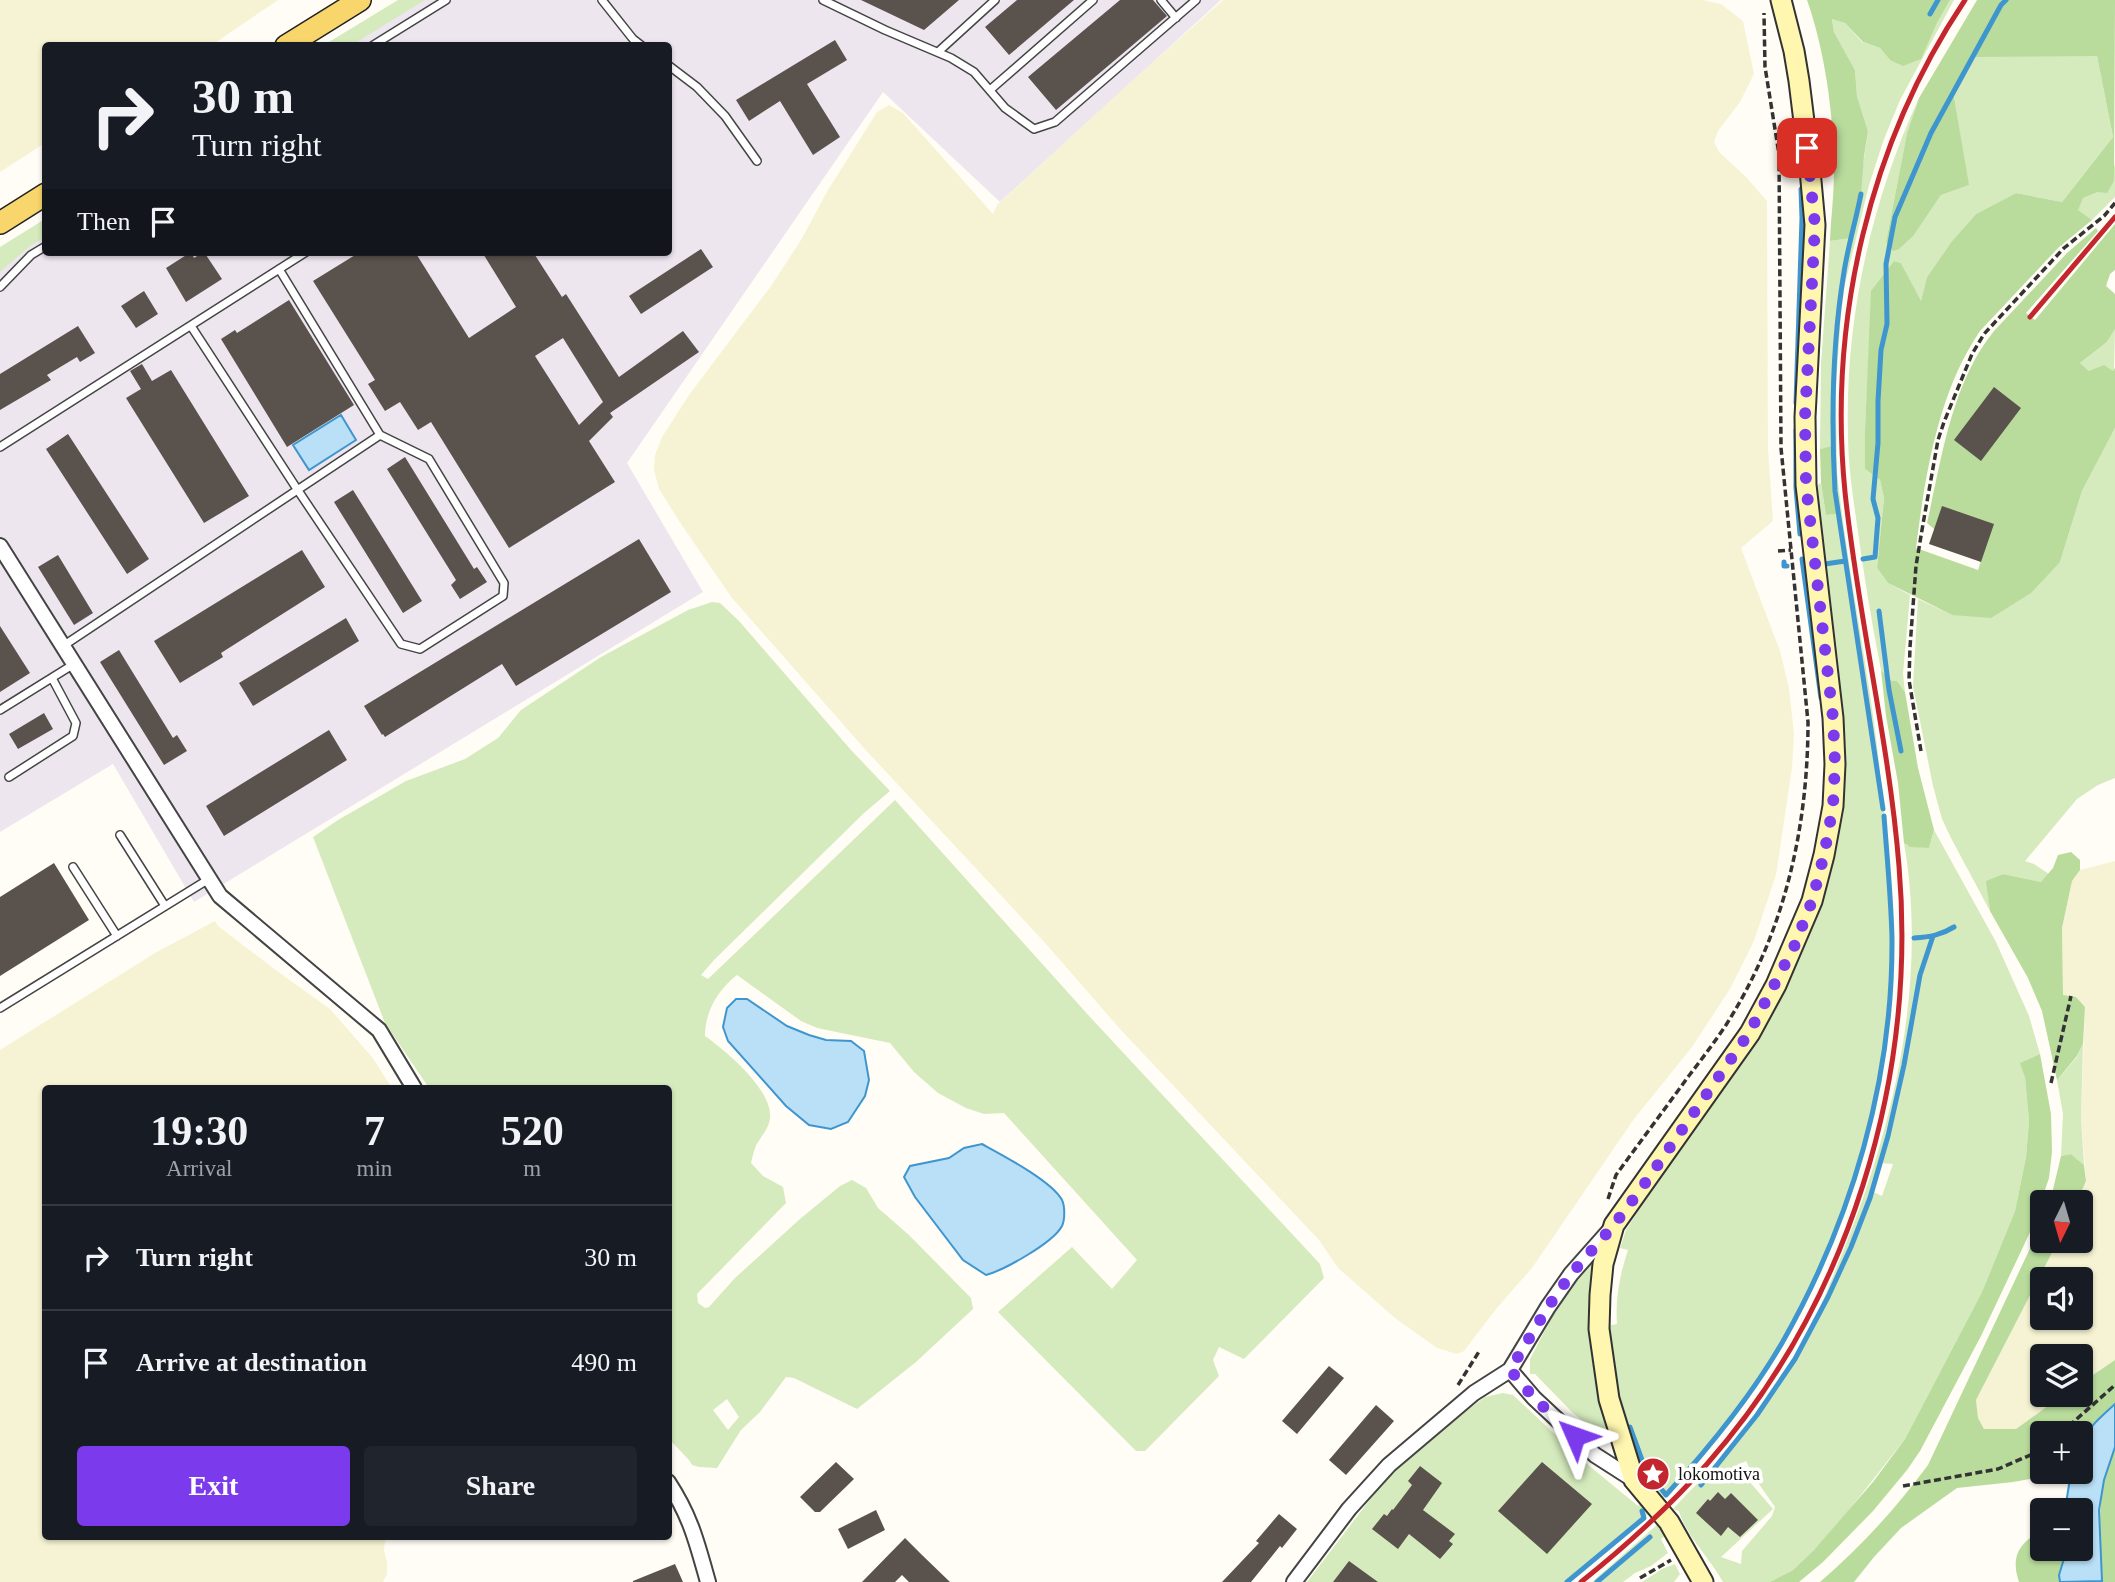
<!DOCTYPE html>
<html lang="en">
<head>
<meta charset="utf-8">
<style>
  :root { --surface:#171b24; --page:#20242c; --text:#f1f3f6; --muted:#9ea1a6; --line:#363941; --accent:#7c3aed }
  body { margin:0; font-family:"Times New Roman",serif; background:var(--page); color:var(--text); height:100vh; display:flex; flex-direction:column; font-size:26px; white-space:nowrap }
  * { box-sizing:border-box; margin:0 }
  p { font-size:23px; color:var(--muted) }
  .icon { flex:none; width:38px; height:38px; fill:none; stroke:currentColor; stroke-width:2; stroke-linecap:round; stroke-linejoin:round }
  .map { position:relative; flex:1; overflow:hidden }
  .details { position:absolute; left:42px; top:1085px; width:630px; height:455px; display:flex; flex-direction:column; background:var(--surface); border-radius:7px; box-shadow:0 2px 5px #0004 }
  .details>* { flex:none }
  .top-card { position:absolute; left:42px; top:42px; width:630px; height:214px; border-radius:7px; box-shadow:0 2px 5px #0004; background:#171b24; color:var(--text); overflow:hidden }
  .needle { width:46px; rotate:185deg }
  .buttons { position:absolute; left:2030px; top:1190px; display:grid; gap:14px }
  .buttons a { display:grid; place-items:center; width:63px; height:63px; border-radius:7px; background:var(--surface); box-shadow:0 2px 5px #0004; font-size:35px }
  .pin { position:absolute; display:grid; place-items:center; width:60px; height:60px; color:#fff; margin:-30px; border-radius:14px; box-shadow:0 4px 10px #0006 }
  .me { position:absolute; width:77px; margin:-38px; rotate:313deg; stroke-linejoin:round; filter:drop-shadow(0 0 5px #0008) }
  .turn { display:flex; align-items:center; gap:24px; height:147px; padding:0 35px; font-size:32px }
  .turn .icon { width:91px; height:91px; stroke-width:2.5 }
  .turn b { display:block; font-size:49px; line-height:60px }
  .then { display:flex; align-items:center; height:66px; padding:0 35px; background:#0003; gap:14px; font-size:26px }
  .eta { display:flex; justify-content:space-evenly; align-items:center; height:119px; text-align:center }
  .eta b { font-size:42px; font-weight:700; line-height:49px }
  .primary-button { display:flex; gap:14px; margin-top:auto; padding:14px 35px }
  .primary-button a { flex:1; height:80px; border-radius:7px; background:var(--accent); color:#fff; font-size:28px; font-weight:700; line-height:80px; text-align:center }
  .primary-button a+a { background:var(--page); color:var(--text) }
  ul { padding:0; list-style:none }
  li { display:flex; align-items:center; gap:21px; height:105px; padding:0 35px; border-top:2px solid var(--line) }
  li div { flex:1 }
  li b { display:block; font-size:26px }
  li em { font-style:normal }
  .map>svg:first-child { display:block }
  .industrial { fill:#eee6ef }
  .farmland { fill:#f6f3d4; fill-rule:evenodd }
  .green { fill:#d5ebbd; fill-rule:evenodd }
  .forest { fill:#b9dc9c }
  .water { fill:#b9e0f7; stroke:#3f96cf; stroke-width:2 }
  .lines { fill:none; stroke-linecap:round; stroke-linejoin:round }
  .stream { stroke:#3f96cf; stroke-width:5 }
  .building { fill:#5a524d; fill-rule:evenodd }
  .lane-casing { stroke:#444; stroke-width:10 }
  .street-casing { stroke:#444; stroke-width:18 }
  .secondary-casing { stroke:#333; stroke-width:23 }
  .primary-casing { stroke:#222; stroke-width:24 }
  .path { stroke:#333; stroke-width:3.5; stroke-dasharray:7 3.5; stroke-linecap:butt }
  .lane { stroke:#fff; stroke-width:7 }
  .street { stroke:#fff; stroke-width:14 }
  .secondary { stroke:#fff6b0; stroke-width:19 }
  .primary { stroke:#f9d66b; stroke-width:21 }
  .rail { stroke:#c4262e; stroke-width:5 }
  .route { stroke:#7c3aed; stroke-width:12; stroke-dasharray:0 21.6 }
  .labels { text-anchor:middle; dominant-baseline:central; stroke-width:7; stroke-linejoin:round; paint-order:stroke }
  .poi-label { font-size:18px; fill:#111; stroke:#fff; text-anchor:start }
</style>
</head>
<body>
<div class="map">
<svg width="2115" height="1582" viewBox="0 0 2115 1582">
  <rect width="100%" height="100%" fill="#fffdf5"/>
  <path class="industrial" d="M413 0H1221L1000 202 883 92 627 463 703 592 194 902 113 764 0 832V254L45 226 46 252H668V46L339 45Z"/>
  <path class="farmland" d="M0 0H278L212 45 46 46 45 143 0 172Z
    M1223 0H1703L1721 4 1743 21 1754 74 1740 102 1718 131 1714 142 1719 152 1746 177 1767 201 1768 449 1773 521 1741 548 1780 651 1789 688 1794 734 1792 768 1776 875 1754 941 1730 989 1692 1047 1634 1119 1532 1268 1496 1309 1464 1351 1457 1354 1437 1348 1395 1318 1338 1268 1319 1240 1120 1029 1046 944 863 747 732 598 681 524 659 489 654 470 655 455 662 437 689 395 771 286 801 240 828 190 877 112 889 105 903 113 993 214 997 205 1123 89Z
    M2115 861V1360L2081 1383V1356H2042V1395H2063L2016 1429H1984L1978 1418 1976 1400 2058 1241H2081V1202H2077L2086 1181 2081 1118 2085 1007 2063 996 2062 928 2072 881 2080 870ZM2042 1279H2081V1318H2042Z
    M215 921 218 926 277 971 330 1009 372 1057 392 1088H46V1536L389 1537 385 1541 384 1550 387 1562V1574L383 1582H0V1050L155 953Z"/>
  <path class="green" d="M398 0H425L352 45H324Z
    M1950 0H1954L1900 100 1884 139 1869 185 1845 284 1841 313 1836 388 1837 472C1847 567 1867 660 1878 754 1883 794 1885 834 1888 874 1889 896 1892 918 1892 940 1891 1055 1865 1169 1817 1274 1806 1299 1794 1324 1780 1347 1746 1402 1706 1451 1663 1499 1621 1450 1616 1387 1606 1326L1617 1324C1615 1299 1620 1274 1628 1250L1620 1248 1626 1230 1654 1186 1734 1073 1774 1012 1807 941 1825 884 1834 851 1815 486 1821 483 1826 515 1838 514 1833 447 1820 449 1821 364 1830 241 1852 238 1868 131 1857 96 1855 70 1834 32 1832 18 1845 23 1862 42 1880 48 1890 60 1936 25Z
    M1975 56H2097L2113 137 2062 202 2016 193 1976 214 1952 241 1927 277 1921 302 1901 263 1894 261 1872 291 1865 430V469L1880 480 1884 498 1877 568 1888 583 1910 595 1903 674 1905 692 1897 681H1892L1881 670C1871 620 1863 569 1856 518 1852 490 1848 462 1848 433 1845 319 1871 202 1919 98L1907 133 1886 242 1914 235 1941 195 1968 185 1954 97Z
    M2115 164V197L2092 220 2077 210 2083 198 2098 192 2114 181 2113 171Z
    M45 219V237L30 246 0 272V247Z
    M2115 329 2114 371H2089L2080 363 2107 342Z
    M2115 428V778L2098 785 2077 799 2025 861 2034 864 2049 874 2041 882 2003 874 1987 881 1990 911 1951 838 1942 819 1933 786 1913 686 1918 599 1952 615 2060 562 2082 491Z
    M712 602 720 603 739 621 851 750 890 791 864 813 714 960 701 975 708 979 895 800 1090 1017 1320 1264 1324 1278 1244 1359 1219 1347 1213 1360 1219 1376 1145 1451H1136L998 1312 1072 1247 1112 1289 1137 1260 1004 1113 984 1114 966 1108 938 1093 914 1072 890 1043 817 1028 801 1021 737 975C718 990 705 1011 705 1036 726 1051 773 1090 770 1118 769 1128 762 1135 758 1142 754 1148 753 1156 751 1163L763 1176 783 1187 786 1203 697 1294 698 1303 705 1308 709 1307 735 1278 800 1219 840 1186 852 1180 866 1188 878 1208 909 1235 971 1298 973 1309 916 1362 857 1409 794 1378 786 1377 760 1412 741 1430 717 1468 699 1467 692 1465 689 1460 669 1439 668 1088H429L385 1023 313 837 338 820 406 781 465 759 498 738 521 710 601 657 688 610ZM727 1399 739 1417 728 1430 713 1410Z
    M1934 830 1996 942 2029 1016 2040 1054 2021 1063 2025 1078 2029 1121 2026 1157 2015 1211 1982 1292 1905 1439 1842 1519 1814 1550 1793 1570 1770 1582H1723C1710 1558 1686 1536 1679 1511L1673 1509C1692 1488 1713 1469 1732 1447 1754 1420 1775 1391 1793 1361 1811 1332 1823 1300 1836 1269 1891 1137 1929 987 1904 843L1908 846 1929 848ZM1880 1163 1893 1164 1882 1196 1871 1191ZM1746 1461 1752 1474 1775 1507 1772 1516 1742 1551 1741 1564 1721 1557 1773 1509 1736 1466Z
    M2083 1044 2081 1118 2084 1165 2071 1154 2061 1156 2063 1114 2057 1080 2077 1057Z
    M1589 1263 1594 1264C1591 1290 1587 1318 1590 1345 1593 1377 1605 1408 1607 1441L1573 1413 1535 1374H1530V1359L1563 1296Z
    M1503 1393 1513 1395 1581 1459 1638 1506 1642 1502 1650 1510 1647 1515 1567 1582H1307L1391 1472 1407 1456 1485 1397Z
    M1658 1524 1666 1535 1661 1539 1668 1553 1651 1566 1635 1573 1623 1582H1592Z
    M1675 1564 1680 1574 1674 1582H1642L1662 1569Z"/>
  <path class="forest" d="M1807 0H1950L1936 25 1921 59 1903 66 1890 60 1880 48 1863 42 1845 23 1832 19 1834 32 1855 70 1857 96 1868 131 1864 156 1861 194 1852 238 1830 241C1831 218 1834 194 1834 171 1834 116 1825 51 1807 0Z
    M1977 0H2115L2114 181 2107 193 2098 192 2083 198 2078 210 2092 220 2058 248 1980 331C1938 392 1925 476 1916 548L1978 570 1993 524 1934 529 1927 523C1942 458 1951 384 1994 331L2067 253 2096 228 2098 231 2026 313 2035 320 2115 224V270L2110 274 2106 286 2115 294V329L2107 342 2080 363 2089 371 2104 365 2113 371 2115 368V428L2082 491 2060 562 2031 593 1991 618 1952 615 1888 583 1877 568 1884 498 1880 480 1865 469V430L1871 291 1894 261 1901 263 1921 301 1927 277 1952 241 1976 214 2016 193 2062 202 2113 137 2097 56 1975 57 1954 97 1969 185 1941 195 1914 235 1899 249 1893 251 1886 242 1907 133 1919 98Z
    M1833 446 1838 514 1826 515 1821 483 1820 449Z
    M1881 670 1892 681H1897L1905 692 1918 768 1934 830 1929 848 1910 847 1904 843 1898 783 1886 716Z
    M2071 852 2080 860V870L2072 881 2062 928 2063 995 2076 997 2085 1007 2083 1044 2077 1056 2057 1080 2042 1011 2028 978 1990 911 1986 881 2003 874 2041 882 2053 868 2058 855Z
    M2040 1054 2051 1114 2052 1152 2049 1178 2032 1228 1981 1336 1920 1451 1907 1470 1873 1511 1823 1562 1799 1582H1770L1793 1570 1814 1550 1873 1482 1905 1439 1982 1292 2015 1211 2026 1157 2029 1121 2025 1078 2020 1063Z
    M2071 1154 2084 1165 2086 1181 2077 1202H2050L2061 1156Z
    M2042 1223V1241H2058L1976 1400 1978 1418 1984 1429H2016L2063 1395H2081V1383L2115 1360V1404L2088 1429 2081 1446V1433H2042V1472H2071L2068 1483 2046 1476 2013 1482 1957 1488 1901 1528 1874 1557 1854 1582H1820C1860 1548 1897 1507 1928 1465Z
    M2115 1447V1582H2101C2102 1537 2093 1489 2115 1447Z
    M2042 1530V1549H2067L2059 1574 2060 1582H2019C2010 1555 2020 1543 2042 1530Z"/>
  <path class="water" d="M341 415 356 440 309 470 293 445Z
    M736 999H747L787 1026 809 1035 826 1040 851 1041 864 1051 869 1080 865 1096 848 1122 831 1129 809 1125 786 1106 728 1041 723 1027 727 1008Z
    M982 1144C1002 1155 1052 1181 1062 1200 1065 1206 1065 1220 1062 1226 1053 1243 1004 1270 986 1275L963 1260 915 1197 904 1177 910 1166 949 1158 964 1148Z
    M2115 1404V1447L2104 1480 2099 1510 2102 1581 2060 1582 2059 1575 2067 1549H2081V1510H2065L2071 1472H2081C2081 1432 2087 1430 2115 1404Z"/>
  <g class="lines">
    <path class="stream" d="M1930 14 1938 0
      M1861 194C1856 220 1848 246 1844 272 1832 345 1831 418 1835 491L1883 809
      M1796 403 1802 218 1801 189
      M1796 430V488L1800 534
      M1802 559 1821 698
      M1863 559 1875 557 1878 518 1873 499 1878 443V401L1881 350 1887 324 1886 264 1895 217 1931 133 2001 5 2006 0
      M1784 562V566H1787
      M1825 564 1845 561
      M1879 611 1889 690 1901 751
      M1914 938C1930 937 1941 935 1954 927
      M1630 1427 1645 1468 1666 1495C1709 1448 1750 1398 1782 1343 1852 1220 1893 1080 1892 938 1891 897 1887 857 1884 816
      M1701 1485 1757 1415 1795 1359 1828 1297 1851 1247 1870 1198 1888 1136 1904 1065 1920 975 1933 936
      M1567 1582 1644 1518 1642 1511
      M1597 1582 1650 1537"/>
  </g>
  <path class="building" d="M861 0H959L924 30Z
    M1017 0H1074L1009 55 985 27Z
    M1120 0H1153L1167 16 1056 110 1028 77Z
    M835 40 847 60 807 84 840 137 813 155 780 101 749 121 736 100Z
    M701 249 713 267 641 314 629 296Z
    M191 252 194 258 204 252 222 279 186 302 166 268Z
    M360 252H415L469 338 516 307 482 252H533L562 297 566 294 619 377 683 331 699 352 610 413 613 417 589 441 615 482 509 548 431 422 418 430 400 402 385 411 368 384 375 380 313 281ZM563 338 603 402 579 425 535 356Z
    M144 291 158 314 136 328 121 306Z
    M289 300 354 405 287 447 221 339 235 330 237 333Z
    M78 326 95 353 80 362 77 357 47 375 51 380 0 410V374Z
    M142 364 152 381 171 370 249 496 204 523 126 398 141 389 130 371Z
    M1994 387 2021 408 1981 461 1954 440Z
    M68 434 149 559 127 574 46 449Z
    M405 457 474 569 477 567 487 582 460 599 451 585 456 580 387 469Z
    M353 490 422 601 403 613 334 502Z
    M1942 506 1994 524 1981 562 1929 544Z
    M639 539 671 592 516 686 502 664 385 737 383 734 382 735 364 706Z
    M302 550 325 587 221 653 223 657 180 683 154 641Z
    M58 555 93 613 74 625 38 567Z
    M346 618 359 641 253 706 239 683Z
    M0 626 30 673 0 692Z
    M119 650 173 738 177 735 187 751 164 765 100 662Z
    M44 713 53 729 18 749 9 734Z
    M329 730 347 760 224 836 206 806Z
    M54 863 89 920 0 976V897Z
    M1329 1366 1344 1378 1297 1434 1282 1421Z
    M1376 1405 1394 1421 1346 1475 1329 1460Z
    M836 1462 854 1479 820 1512H815L800 1497Z
    M1542 1462 1592 1504 1547 1554 1498 1511Z
    M1420 1466 1442 1483 1423 1510 1455 1534 1449 1541 1453 1544 1440 1559 1409 1534 1398 1549 1372 1529 1384 1514 1387 1516 1392 1509 1393 1510 1412 1485 1408 1481Z
    M1718 1492 1725 1499 1731 1493 1758 1520 1740 1537 1728 1527 1721 1536 1696 1513 1708 1499 1710 1501Z
    M876 1510 885 1530 848 1549 838 1529Z
    M1279 1514 1297 1529 1282 1548 1280 1546 1251 1582H1222L1259 1543 1256 1541Z
    M905 1538 922 1555 950 1582H909L902 1575 895 1582H862Z
    M1349 1561 1378 1582H1333Z
    M675 1564 683 1582H633V1581Z"/>
  <g class="lines">
    <defs>
      <path id="lane" d="M602 0 633 39 642 46
        M823 0 885 30 951 58 974 72 1005 108 1034 129 1055 122 1196 0
        M1161 0 1176 18
        M372 46 446 0
        M938 52 995 0
        M668 65 697 87 725 116 757 161
        M990 90 1093 0
        M0 287 31 255 46 246
        M191 326 297 489 401 644 420 649 503 596 504 583 429 459 380 435 279 269
        M0 447 306 252
        M63 646 380 435
        M0 710 74 664
        M9 777 73 736 76 723 52 678
        M120 835 165 906
        M73 867 117 936
        M0 1008 209 879"/>
      <path id="street" d="M0 546 220 896 379 1030 414 1088
        M1510 1370 1534 1398 1595 1455 1634 1480
        M668 1482C691 1517 697 1543 708 1582
        M1294 1582 1349 1509 1389 1465 1474 1393 1510 1370 1548 1307 1571 1274 1610 1230"/>
      <path id="secondary" d="M1703 1582 1669 1522 1634 1480 1609 1399 1599 1329 1600 1295 1603 1264 1614 1225 1750 1033 1776 985 1812 901 1824 855 1833 806 1835 764 1833 718 1806 485 1805 417 1815 225 1810 170 1799 81 1794 51 1781 0"/>
      <path id="primary" d="M286 46 360 0
        M0 223 46 194"/>
    </defs>
    <use href="#lane" class="lane-casing"/>
    <use href="#street" class="street-casing"/>
    <use href="#secondary" class="secondary-casing"/>
    <use href="#primary" class="primary-casing"/>
    <path class="path" d="M1778 551 1791 550
      M1921 751 1909 680 1910 647 1916 566 1923 524 1938 440 1944 422 1972 354 1984 334 2064 248 2104 216 2115 203
      M2051 1083 2071 996
      M1608 1199 1616 1175C1640 1142 1664 1110 1688 1077 1701 1060 1714 1043 1726 1025 1784 934 1808 829 1808 722L1781 448 1779 154 1765 67 1764 13
      M1458 1385 1480 1350
      M2061 1433 2115 1385
      M1903 1486 1998 1469 2042 1450
      M1640 1578 1671 1560"/>
    <use href="#lane" class="lane"/>
    <use href="#street" class="street"/>
    <use href="#secondary" class="secondary"/>
    <use href="#primary" class="primary"/>
    <path class="rail" d="M2030 317 2115 217
      M1581 1582C1626 1546 1668 1508 1707 1464 1849 1303 1917 1080 1899 866 1889 741 1858 617 1845 492 1828 321 1869 143 1965 0"/>
  </g>
  <g class="lines">
    <path class="route" d="M1575 1436 1534 1398 1510 1370 1548 1307 1571 1274 1614 1225 1641 1189 1749 1033 1794 947 1812 901 1824 855 1833 806 1835 764 1833 718 1806 485 1805 417 1815 225 1807 148"/>
  </g>
  <defs>
    <symbol id="sight-disc" viewBox="-11 -11 22 22"><circle r="9.5" fill="#c4262e" stroke="#fff"/><path d="M0-6L1.8-2.2L6-1.7L2.9 1.2L3.7 5.4L0 3.3L-3.7 5.4L-2.9 1.2L-6-1.7L-1.8-2.2Z" fill="#fff"/></symbol>
  </defs>
  <g fill-rule="evenodd">
    <use href="#sight-disc" x="1634" y="1455" width="38" height="38"/>
  </g>
  <g class="labels">
    <g class="poi-label">
      <text x="1678" y="1474">lokomotiva</text>
    </g>
  </g>
</svg>
<div class="buttons">
<a><svg class="needle" viewBox="-14 -14 28 28"><path d="M0-13l5 13h-10z" fill="#e53935"/><path d="M0 13l5-13h-10z" fill="#9ea1a6"/></svg></a>
<a><svg class="icon" aria-label="sound" viewBox="0 0 24 24"><path d="M4 9h4l5-4v14l-5-4H4zM17 9q2 3 0 6"/></svg></a>
<a><svg class="icon" aria-label="layers" viewBox="0 0 24 24"><path d="M12 4l9 5-9 5-9-5zM3 14l9 5 9-5"/></svg></a>
<a>+</a>
<a>−</a>
</div>
<div class="pin" style="left:1807px;top:148px;background:#d93025"><svg class="icon" aria-label="arrive" viewBox="0 0 24 24"><path d="M6 21V4h12l-3 4 3 4H6"/></svg></div>
<svg class="me" style="left:1575px;top:1436px" viewBox="-20 -20 40 40"><path d="M0-17L14 15 0 8-14 15z" fill="#7c3aed" stroke="#fff" stroke-width="4"/></svg>
<div class="top-card">
<div class="turn"><svg class="icon" aria-label="right" viewBox="0 0 24 24"><path d="M7 20v-9h11M14 6l5 5-5 5"/></svg><div><b>30 m</b>Turn right</div></div>
<div class="then">Then<svg class="icon" aria-label="arrive" viewBox="0 0 24 24"><path d="M6 21V4h12l-3 4 3 4H6"/></svg></div>
</div>
<section class="details">
<div class="eta">
<div><b>19:30</b><p>Arrival</p></div>
<div><b>7</b><p>min</p></div>
<div><b>520</b><p>m</p></div>
</div>
<ul>
<li><svg class="icon" aria-label="right" viewBox="0 0 24 24"><path d="M7 20v-9h11M14 6l5 5-5 5"/></svg><div><b>Turn right</b></div><em>30 m</em></li>
<li><svg class="icon" aria-label="arrive" viewBox="0 0 24 24"><path d="M6 21V4h12l-3 4 3 4H6"/></svg><div><b>Arrive at destination</b></div><em>490 m</em></li>
</ul>
<div class="primary-button"><a>Exit</a><a>Share</a></div>
</section>
</div>
</body>
</html>
